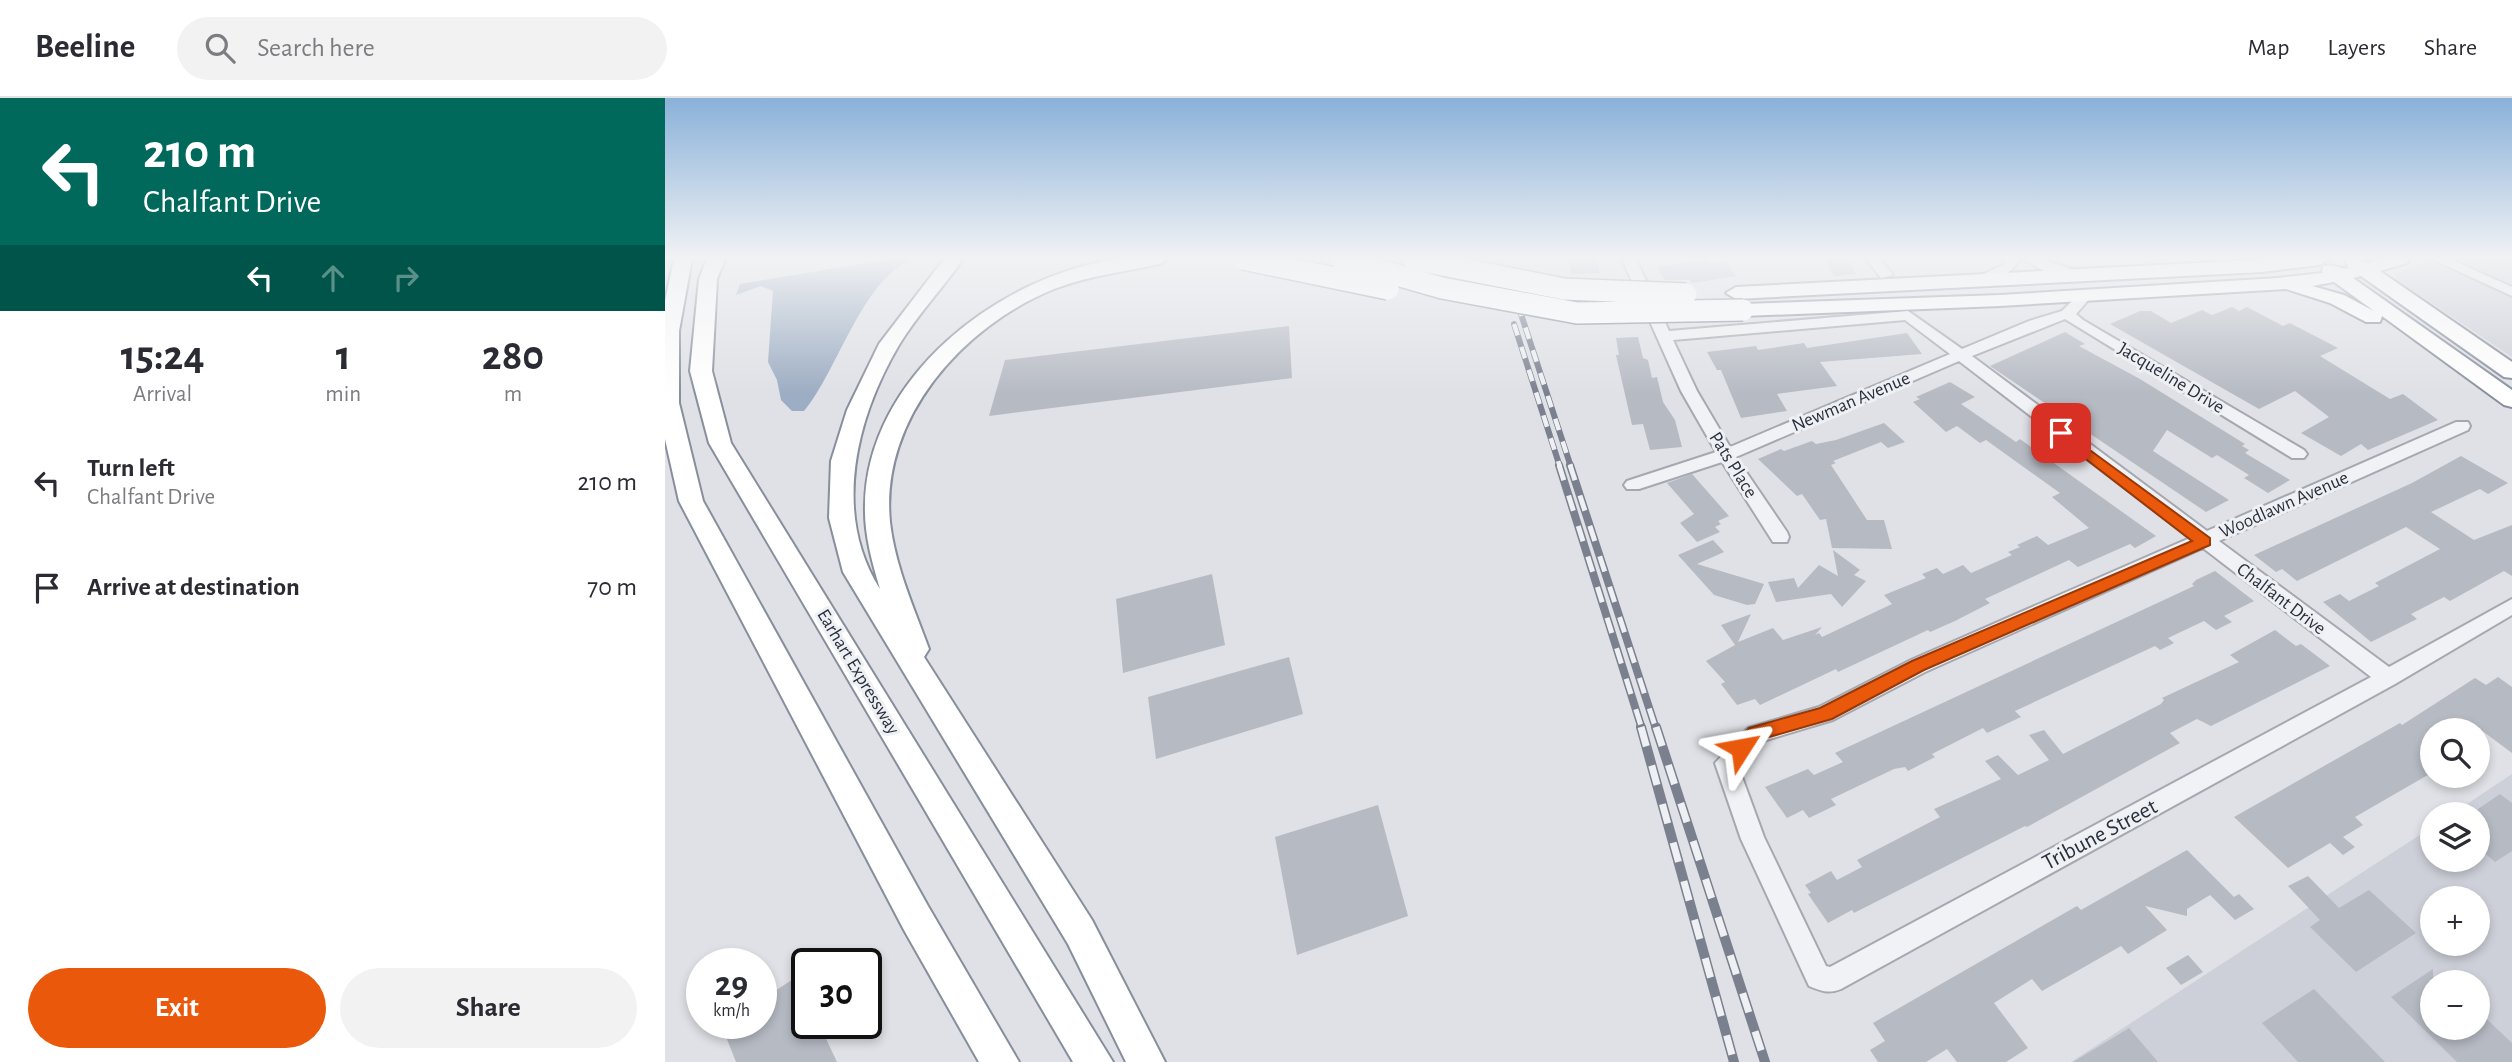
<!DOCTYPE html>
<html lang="en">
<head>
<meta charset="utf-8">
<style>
  :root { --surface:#fff; --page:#f2f2f3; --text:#2b2b33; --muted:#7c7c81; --line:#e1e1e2; --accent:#ea580c }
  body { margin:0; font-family:"Alegreya Sans",sans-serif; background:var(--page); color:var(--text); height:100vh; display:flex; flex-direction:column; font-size:26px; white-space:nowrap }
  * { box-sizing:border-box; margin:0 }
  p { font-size:23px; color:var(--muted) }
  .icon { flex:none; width:38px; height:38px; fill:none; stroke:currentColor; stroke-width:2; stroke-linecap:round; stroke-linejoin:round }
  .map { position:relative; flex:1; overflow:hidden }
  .side { display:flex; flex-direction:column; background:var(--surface); width:665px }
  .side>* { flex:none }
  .top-card { background:#00695c; color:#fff; overflow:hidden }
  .fabs { position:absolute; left:1755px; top:620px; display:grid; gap:14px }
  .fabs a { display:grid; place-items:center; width:70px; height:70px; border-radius:50%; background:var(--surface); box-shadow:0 4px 10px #0003; font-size:35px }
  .speed { position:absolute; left:21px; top:850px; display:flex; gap:14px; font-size:35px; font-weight:700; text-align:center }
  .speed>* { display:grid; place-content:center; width:91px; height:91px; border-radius:50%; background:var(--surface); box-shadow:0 4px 10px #0003; line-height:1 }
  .speed small { font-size:18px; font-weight:400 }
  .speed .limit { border:4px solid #111; border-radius:10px; background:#fff; color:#111 }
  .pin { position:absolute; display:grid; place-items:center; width:60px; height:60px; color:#fff; margin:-30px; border-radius:14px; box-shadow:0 4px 10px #0006 }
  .me { position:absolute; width:77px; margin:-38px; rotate:56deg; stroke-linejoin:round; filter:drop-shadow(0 0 5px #0008) }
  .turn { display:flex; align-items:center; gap:24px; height:147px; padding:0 28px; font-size:32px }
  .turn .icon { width:91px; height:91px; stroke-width:2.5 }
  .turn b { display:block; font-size:49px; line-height:60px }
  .lanes { display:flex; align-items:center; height:66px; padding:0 28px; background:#0003; justify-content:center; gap:35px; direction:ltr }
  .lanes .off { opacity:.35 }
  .eta { display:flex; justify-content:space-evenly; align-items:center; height:119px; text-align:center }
  .eta b { font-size:42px; font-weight:700; line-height:49px }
  .primary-button { display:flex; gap:14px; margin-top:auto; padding:14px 28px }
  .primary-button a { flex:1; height:80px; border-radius:42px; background:var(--accent); color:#fff; font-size:28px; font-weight:700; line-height:80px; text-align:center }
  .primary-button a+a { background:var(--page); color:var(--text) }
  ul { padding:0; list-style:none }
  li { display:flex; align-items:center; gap:21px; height:105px; padding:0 28px }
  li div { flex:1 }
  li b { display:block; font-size:26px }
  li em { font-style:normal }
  header { display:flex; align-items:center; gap:42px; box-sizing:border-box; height:98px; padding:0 35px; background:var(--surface); border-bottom:2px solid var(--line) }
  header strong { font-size:33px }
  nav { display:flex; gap:38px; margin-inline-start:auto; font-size:24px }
  .search { width:490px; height:63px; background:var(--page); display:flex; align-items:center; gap:18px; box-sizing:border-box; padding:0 24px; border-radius:38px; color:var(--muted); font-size:26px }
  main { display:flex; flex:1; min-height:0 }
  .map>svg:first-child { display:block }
  .built { fill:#cdd0d8; fill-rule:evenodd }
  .water { fill:#9dadc3 }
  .building { fill:#b6bac3 }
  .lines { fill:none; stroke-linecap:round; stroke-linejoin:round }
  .minor-casing { stroke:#a5a8b0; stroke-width:4 }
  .highway-casing { stroke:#878e9c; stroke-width:4 }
  .minor { fill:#f1f2f5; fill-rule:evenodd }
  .highway { fill:#fff; fill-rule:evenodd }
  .rail-far2-casing { stroke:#7a808e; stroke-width:6 }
  .rail-far1-casing { stroke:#7a808e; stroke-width:8 }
  .rail-casing { stroke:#7a808e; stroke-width:10 }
  .rail-far2 { stroke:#eef0f4; stroke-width:4.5; stroke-dasharray:12; stroke-linecap:butt }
  .rail-far1 { stroke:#eef0f4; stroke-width:5; stroke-dasharray:16; stroke-linecap:butt }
  .rail { stroke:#eef0f4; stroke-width:7; stroke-dasharray:20; stroke-linecap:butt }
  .highway-bridge-casing { stroke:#878e9c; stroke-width:24; stroke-linecap:butt }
  .highway-bridge { stroke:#fff; stroke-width:21 }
  .route { fill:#ea580c; stroke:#983908; stroke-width:2 }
  .labels { text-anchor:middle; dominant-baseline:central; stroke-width:6; stroke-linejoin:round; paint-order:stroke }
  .street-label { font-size:19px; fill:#292f3c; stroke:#eef0f4 }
  .near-street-label { font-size:23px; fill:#292f3c; stroke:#eef0f4 }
</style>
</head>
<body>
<header>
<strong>Beeline</strong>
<div class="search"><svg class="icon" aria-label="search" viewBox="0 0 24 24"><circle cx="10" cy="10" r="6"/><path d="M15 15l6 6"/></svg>Search here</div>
<nav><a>Map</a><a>Layers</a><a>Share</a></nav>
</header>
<main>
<section class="side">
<div class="top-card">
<div class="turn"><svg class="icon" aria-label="left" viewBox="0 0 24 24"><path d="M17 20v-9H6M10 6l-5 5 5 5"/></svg><div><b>210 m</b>Chalfant Drive</div></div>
<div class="lanes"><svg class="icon" aria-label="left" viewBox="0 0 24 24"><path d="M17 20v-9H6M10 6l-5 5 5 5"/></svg><svg class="icon off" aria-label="ahead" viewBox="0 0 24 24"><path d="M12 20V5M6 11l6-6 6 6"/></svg><svg class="icon off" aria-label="right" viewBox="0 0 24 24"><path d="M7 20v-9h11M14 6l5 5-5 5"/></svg></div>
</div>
<div class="eta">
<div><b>15:24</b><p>Arrival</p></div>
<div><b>1</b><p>min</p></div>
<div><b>280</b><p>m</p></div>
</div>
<ul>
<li><svg class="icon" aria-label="left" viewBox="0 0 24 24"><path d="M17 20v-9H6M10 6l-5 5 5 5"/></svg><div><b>Turn left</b><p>Chalfant Drive</p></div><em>210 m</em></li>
<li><svg class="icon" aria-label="arrive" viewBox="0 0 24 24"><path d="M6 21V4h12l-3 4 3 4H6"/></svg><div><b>Arrive at destination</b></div><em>70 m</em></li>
</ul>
<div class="primary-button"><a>Exit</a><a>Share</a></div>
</section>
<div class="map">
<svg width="1847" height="964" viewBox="0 0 1847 964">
  <rect width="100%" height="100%" fill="#dfe1e6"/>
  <path class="built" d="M1766 161 1847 197V259L1731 181V175Z
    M1791 161H1847V186Z
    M1847 676V964H1406L1767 729 1768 761H1813V716H1787ZM1768 800H1813V845H1768ZM1768 884H1813V929H1768Z"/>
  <path class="water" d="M225 161H251C200 173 172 275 139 313H127L116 302 112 282 103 264 108 193 96 188 71 197 75 186Z"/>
  <path class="building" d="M904 161H932L935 175 906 176Z
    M1160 161H1182L1191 176 1169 178Z
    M1043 162 1045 166 1061 164 1071 178 1027 185 1025 182H1000L992 169Z
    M1567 209 1574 213 1582 209 1618 228 1625 225 1673 250 1655 258 1725 301 1738 296 1773 322 1703 352 1696 346 1676 358 1636 335 1664 319 1630 293 1594 311 1445 226 1475 213H1486L1506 225 1537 212 1547 217Z
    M624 228 627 280 324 318 340 262Z
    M1400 234 1420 246 1414 248 1475 281 1580 346 1577 348 1584 352 1580 355 1625 382 1603 395 1579 380 1584 377 1552 357 1547 360 1502 332 1488 353 1564 402 1541 414 1325 268Z
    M1242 235 1257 256 1155 264 1172 288 1112 296 1122 313 1076 320 1056 272H1052L1042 254 1091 248 1093 252 1139 245 1142 250Z
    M973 239 978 260 983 262 987 280 992 279 998 304 1010 322 1017 349 985 352 978 326 967 327 951 257H954L951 240Z
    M1285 284 1310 299 1296 306 1351 344 1355 341 1491 438 1470 450 1465 446 1413 469 1404 462 1320 501 1325 505 1290 523 1265 534 1263 532 1173 574 1171 571 1095 607 1090 601 1072 607 1056 586 1060 584 1041 563 1070 547 1056 527 1086 516 1073 544 1108 530 1118 542 1157 529 1150 537 1154 535 1157 539 1227 506 1219 497 1261 480 1257 476 1272 470 1278 476 1298 467 1306 475 1347 457 1343 454 1355 449 1352 447 1372 438 1383 447 1424 430 1387 399 1395 395 1321 342 1315 345 1292 328 1281 334 1248 304 1255 301 1251 299Z
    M1219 325 1240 344 1223 350 1216 344 1168 363 1171 365 1166 367 1202 422H1219L1227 451 1167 450 1161 421 1155 422 1137 396 1132 398 1093 361 1116 351 1119 353 1147 343 1151 346 1171 342Z
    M1796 358 1843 385 1823 396 1815 391 1766 414 1809 442 1847 427V478L1839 473 1785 503 1779 499 1746 516 1752 521 1706 544 1658 504 1675 496 1684 503 1714 488 1710 485 1775 451 1741 429 1632 483 1617 471 1611 474 1589 457 1747 385Z
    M1027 376 1064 418 1053 423 1056 426 1050 429 1055 434 1032 444 1015 425 1029 416 1002 385Z
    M1048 442 1059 454 1032 466 1099 486 1090 506 1082 507 1049 497 1013 457Z
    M1168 452 1195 472 1189 477 1201 483 1177 509 1166 496 1111 504 1103 484 1129 480 1133 490 1154 467 1173 478Z
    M1550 473 1589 503 1559 518 1567 524 1551 532 1539 523 1503 540 1509 545 1495 552 1490 548 1350 613 1356 619 1322 635 1318 630 1267 656 1270 659 1243 673 1240 669 1229 671 1166 701 1171 707 1144 720 1138 712 1122 720 1100 689 1143 671 1149 677 1178 664 1170 655 1529 488 1527 486 1531 482Z
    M547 476 560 547 458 575 451 501Z
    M1610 532 1631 548 1636 546 1665 568 1546 628 1532 621 1505 635 1515 645 1362 729 1360 728 1189 815 1187 812 1163 825 1143 796 1146 795 1140 787 1166 773 1172 782 1197 769 1192 762 1275 719 1269 711 1336 681 1320 663 1333 657 1353 677 1384 662 1364 637 1379 632 1398 656 1496 606 1499 602 1497 600 1574 564 1565 557Z
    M624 559 638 616 491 661 483 599Z
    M1833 579 1847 589V655L1808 626 1799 632H1768V674L1690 719 1698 727 1678 739 1690 749 1678 757 1665 745 1623 770 1569 719 1735 625 1737 627 1810 580 1821 587Z
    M1835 696 1847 705V753L1830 764 1813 749V711Z
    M713 707 743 818 632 857 610 739Z
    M1522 752 1569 799 1574 796 1589 811 1570 822 1545 797 1522 811V818L1480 808 1502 832 1463 856 1456 848 1377 893 1367 881 1329 905 1363 950 1341 964H1292L1282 951 1261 964H1213L1205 952 1220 943 1208 925 1412 808 1416 812Z
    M1643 778 1674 810 1704 792 1751 835 1691 874 1645 829 1655 822 1623 788Z
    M1523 857 1538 874 1516 887 1501 870Z
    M1768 871V929H1813V913L1847 945V964H1792L1726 899Z
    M133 878 142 898V926H154L172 964H71L56 926H96V902Z
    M1649 891 1720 964H1633L1597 925Z
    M1464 930 1493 964H1408L1451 938Z"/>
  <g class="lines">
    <defs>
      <path id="minor" d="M957 161H971L1004 233 1243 213 1297 251 1364 223 1397 213 1414 196H1424L1426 199 1411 216 1418 222 1639 352 1642 356 1639 360H1627L1400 221 1307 258 1542 433 1791 324H1803L1805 328 1803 332 1554 443 1724 569 1847 501V517L1730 586 1176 891C1164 896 1156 893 1144 888L1076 741 1050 665 1083 630 1154 609 1246 562 1525 440 1294 263 1071 359 1122 434 1124 439 1122 444H1108L1057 364 974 391H962L959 387 962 383 1051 354 1016 293ZM1240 222 1285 256 1065 349 1032 293 1008 242ZM1538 450 1706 579 1165 869 1161 868 1099 739 1073 668 1098 643 1168 622 1260 574Z
        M1201 161H1215L1228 177 1216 180Z
        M1341 161H1355C1347 175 1324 190 1307 187V181L1338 167Z
        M1357 161H1375L1425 177 1418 181 1379 173Z
        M1767 161H1785L1847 189V198Z"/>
      <path id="highway" d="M9 161H27L14 233V305L38 403 263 808 354 964H314L239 832 14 403 0 341V203Z
        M42 161H60L52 181 47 273 66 345 448 964H408L44 345 25 273 34 181Z
        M279 161H298C278 190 252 217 234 247 191 320 167 416 215 491 207 464 199 436 200 407 202 279 334 178 452 161 468 159 485 161 500 161L498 165C461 174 425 177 389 191 298 228 215 320 225 424 230 468 249 510 264 551L259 559 427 822 500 964H461L403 846 178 474 164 420 166 363 182 312 214 246Z
        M1609 161H1663L1654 167 1597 174 1071 201 1061 195 1071 189Z
        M1684 161H1696L1703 165 1716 161H1744L1742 165 1715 173 1847 264V280L1839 279 1696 178 1688 180 1847 292V309L1839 307 1717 218 1715 224H1701L1665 205 1621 191 1335 208 1078 218 1068 212 1078 206 1335 197 1613 180 1657 175 1658 168C1669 165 1674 172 1684 170L1681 165ZM1669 184 1709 213 1679 197 1647 188Z"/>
    </defs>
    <use href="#minor" class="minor-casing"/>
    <use href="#highway" class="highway-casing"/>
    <use href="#minor" class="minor"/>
    <use href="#highway" class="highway"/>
    <defs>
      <path id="rail-far2" d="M838 161 906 369
        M849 226 895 369"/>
      <path id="rail-far1" d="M894 367 977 631
        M905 367 991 631"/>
      <path id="rail" d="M976 629 1069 964
        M991 629 1100 964"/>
    </defs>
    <use href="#rail-far2" class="rail-far2-casing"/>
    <use href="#rail-far1" class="rail-far1-casing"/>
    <use href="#rail" class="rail-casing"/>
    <use href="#rail-far2" class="rail-far2"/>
    <use href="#rail-far1" class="rail-far1"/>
    <use href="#rail" class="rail"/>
    <defs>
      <path id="highway-bridge" d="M578 161 723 191
        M676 161 777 190 912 215 1078 212
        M748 161 899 191 1021 196"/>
    </defs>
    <use href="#highway-bridge" class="highway-bridge-casing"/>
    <use href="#highway-bridge" class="highway-bridge"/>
  </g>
  <linearGradient id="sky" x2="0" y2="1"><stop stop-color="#8ab1d9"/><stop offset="0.54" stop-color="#f1f2f4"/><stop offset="1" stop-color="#f1f2f4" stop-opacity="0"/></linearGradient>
  <rect width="1847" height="296" fill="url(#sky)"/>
  <path class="route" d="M1396 331 1545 440V447L1259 572 1167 621 1097 641 1083 656H1070L1067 650 1084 630 1155 610 1247 563 1527 443 1391 338V332Z"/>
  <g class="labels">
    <g class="street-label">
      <text transform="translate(1506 280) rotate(31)">Jacqueline Drive</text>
      <text transform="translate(1186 304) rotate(-23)">Newman Avenue</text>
      <text transform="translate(1068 367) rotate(58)">Pats Place</text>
      <text transform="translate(1619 407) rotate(-24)">Woodlawn Avenue</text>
      <text transform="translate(1616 501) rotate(37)">Chalfant Drive</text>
      <text transform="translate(193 574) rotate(59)">Earhart Expressway</text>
    </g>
    <g class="near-street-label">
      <text transform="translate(1435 737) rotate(-28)">Tribune Street</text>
    </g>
  </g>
</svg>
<div class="fabs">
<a><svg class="icon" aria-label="search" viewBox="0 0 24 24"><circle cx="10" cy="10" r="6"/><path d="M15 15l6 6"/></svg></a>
<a><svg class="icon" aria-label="layers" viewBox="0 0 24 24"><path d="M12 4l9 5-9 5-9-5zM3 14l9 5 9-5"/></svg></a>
<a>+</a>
<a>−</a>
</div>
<div class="speed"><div>29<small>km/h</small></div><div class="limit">30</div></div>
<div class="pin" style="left:1396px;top:335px;background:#d93025"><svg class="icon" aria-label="arrive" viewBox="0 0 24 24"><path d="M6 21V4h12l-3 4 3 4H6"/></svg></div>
<svg class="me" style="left:1076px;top:650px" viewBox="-20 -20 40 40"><path d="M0-17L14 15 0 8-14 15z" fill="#ea580c" stroke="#fff" stroke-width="4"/></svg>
</div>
</main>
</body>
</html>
